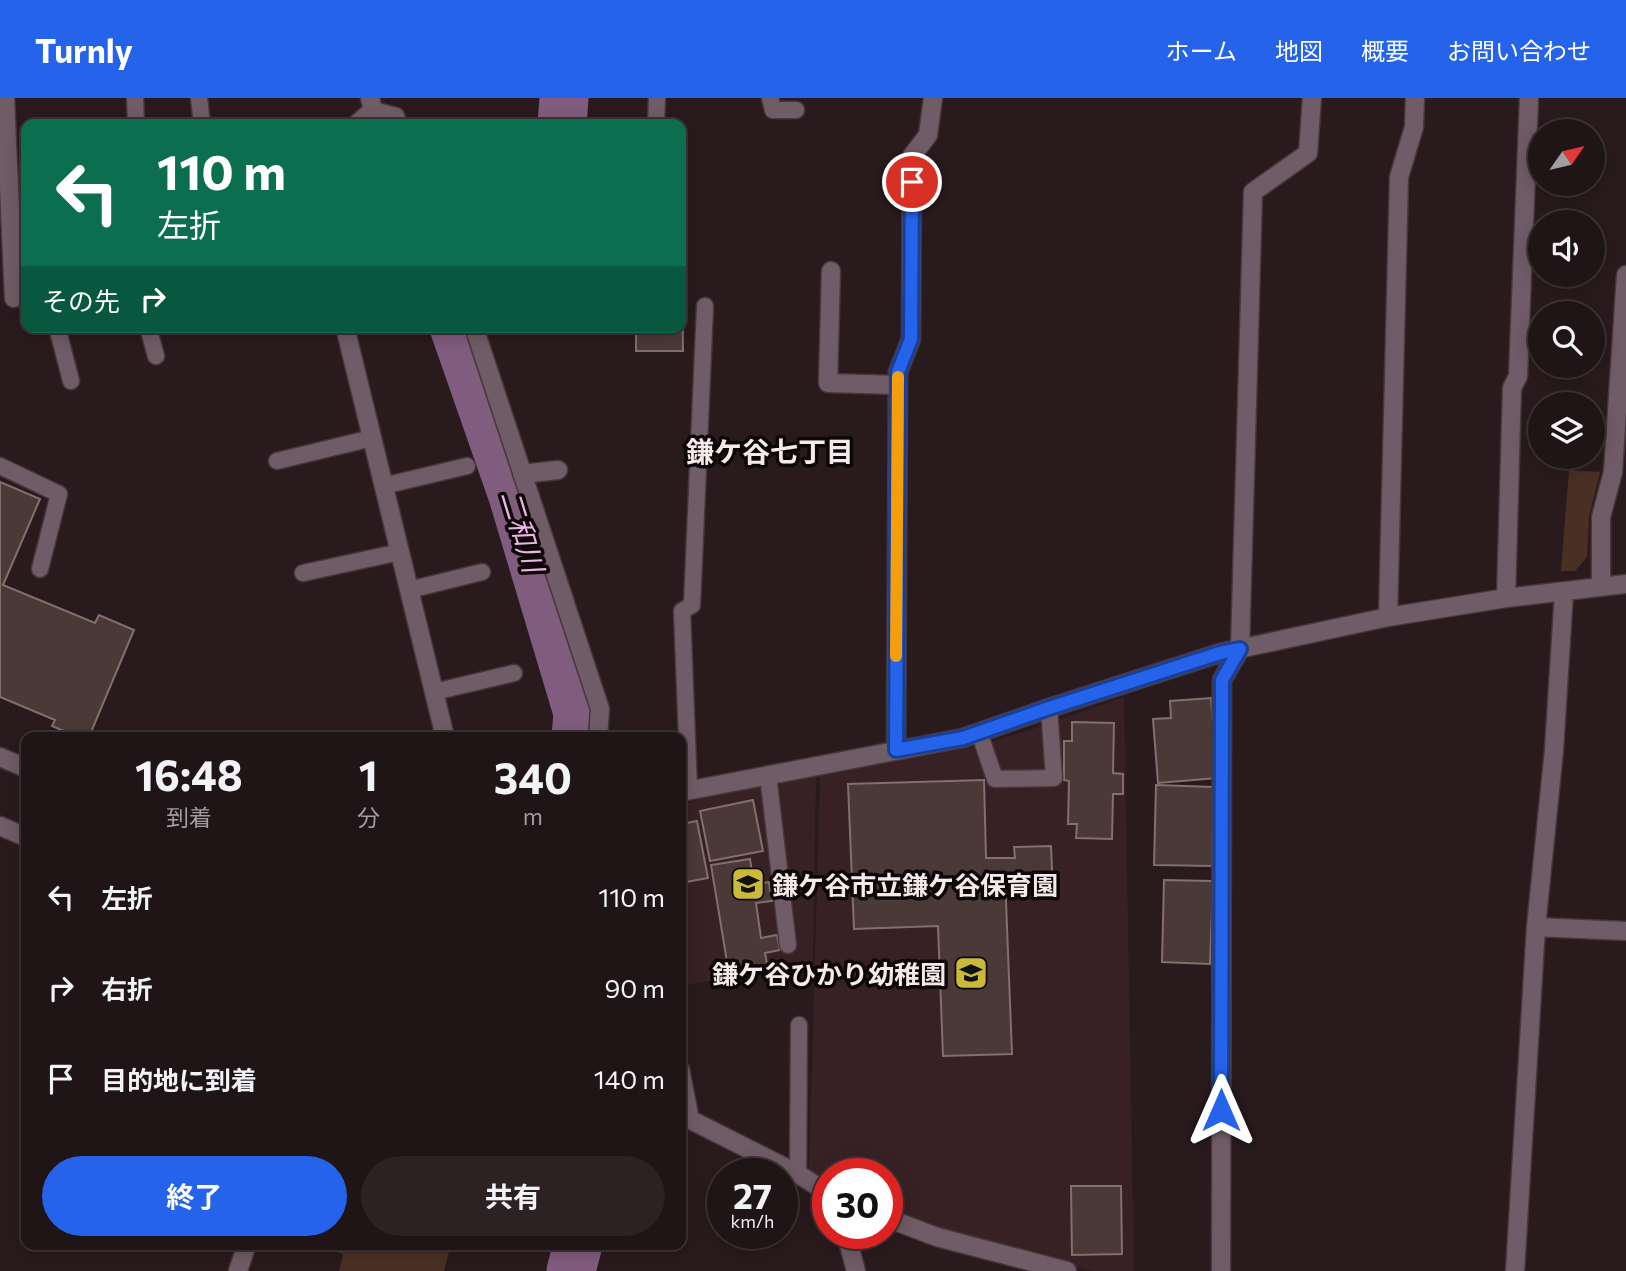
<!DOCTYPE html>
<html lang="ja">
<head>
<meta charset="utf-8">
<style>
  :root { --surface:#1f1416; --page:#2c2123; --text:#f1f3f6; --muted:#a19ea1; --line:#3c3335; --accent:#2563eb }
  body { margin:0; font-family:Commissioner,"Noto Sans JP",sans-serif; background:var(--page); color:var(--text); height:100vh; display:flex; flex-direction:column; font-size:26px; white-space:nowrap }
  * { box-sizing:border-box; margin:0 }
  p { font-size:23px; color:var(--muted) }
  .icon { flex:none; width:38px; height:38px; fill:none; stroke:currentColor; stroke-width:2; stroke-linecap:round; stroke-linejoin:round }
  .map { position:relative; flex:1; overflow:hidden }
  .side { position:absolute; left:21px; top:634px; width:665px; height:518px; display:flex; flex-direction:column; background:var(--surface); border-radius:14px; box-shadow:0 4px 18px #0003,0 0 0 2px var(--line) }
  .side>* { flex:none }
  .top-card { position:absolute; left:21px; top:21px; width:665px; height:214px; border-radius:14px; box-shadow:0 4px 18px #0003,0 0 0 2px var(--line); background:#0b6e4f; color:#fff; overflow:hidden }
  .needle { width:46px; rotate:56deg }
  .controls { position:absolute; left:1528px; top:21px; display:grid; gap:14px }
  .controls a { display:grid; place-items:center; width:77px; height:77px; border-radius:50%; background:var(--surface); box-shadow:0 4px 18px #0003,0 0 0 2px var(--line); font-size:35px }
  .speed { position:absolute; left:707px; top:1060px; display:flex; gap:14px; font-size:35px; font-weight:700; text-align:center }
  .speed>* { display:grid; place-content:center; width:91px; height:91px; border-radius:50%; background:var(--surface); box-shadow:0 4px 18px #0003,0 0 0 2px var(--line); line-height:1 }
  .speed small { font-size:18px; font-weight:400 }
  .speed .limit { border:10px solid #d22; background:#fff; color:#111 }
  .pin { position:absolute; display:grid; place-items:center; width:60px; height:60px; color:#fff; margin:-30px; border:4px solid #fff; border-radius:50%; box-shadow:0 2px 7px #0007 }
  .me { position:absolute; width:77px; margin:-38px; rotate:0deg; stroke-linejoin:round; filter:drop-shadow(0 0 5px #0008) }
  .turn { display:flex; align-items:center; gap:24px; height:147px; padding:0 21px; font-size:32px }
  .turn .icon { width:91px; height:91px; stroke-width:2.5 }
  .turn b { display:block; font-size:49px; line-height:60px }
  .then { display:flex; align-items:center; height:66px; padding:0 21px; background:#0003; gap:14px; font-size:26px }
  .eta { display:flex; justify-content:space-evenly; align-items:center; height:119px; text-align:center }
  .eta b { font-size:42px; font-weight:700; line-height:49px }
  .primary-button { display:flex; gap:14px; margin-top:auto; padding:14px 21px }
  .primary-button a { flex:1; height:80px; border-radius:42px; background:var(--accent); color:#fff; font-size:28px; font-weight:700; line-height:80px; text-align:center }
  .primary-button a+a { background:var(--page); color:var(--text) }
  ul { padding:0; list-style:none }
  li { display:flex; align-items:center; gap:21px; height:91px; padding:0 21px }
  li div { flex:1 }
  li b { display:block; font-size:26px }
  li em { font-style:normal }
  header { display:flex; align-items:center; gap:42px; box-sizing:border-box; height:98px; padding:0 35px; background:var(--accent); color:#fff }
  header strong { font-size:33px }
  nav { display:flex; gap:38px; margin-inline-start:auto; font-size:24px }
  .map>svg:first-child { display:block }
  .built { fill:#372125 }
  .green { fill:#4a3024 }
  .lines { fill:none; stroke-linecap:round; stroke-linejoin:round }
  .river { stroke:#805d7e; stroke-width:49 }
  .building { fill:#4a3937; stroke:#836f6d; stroke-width:2 }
  .service-casing { stroke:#45373a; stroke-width:19 }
  .minor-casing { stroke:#45373a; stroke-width:21 }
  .service { stroke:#705c66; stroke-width:16 }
  .minor { stroke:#705c66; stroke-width:18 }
  .route-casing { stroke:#184099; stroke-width:18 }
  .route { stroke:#2563eb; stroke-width:12 }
  .slow { stroke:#f59e0b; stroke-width:12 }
  .labels { text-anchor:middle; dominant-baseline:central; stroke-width:7; stroke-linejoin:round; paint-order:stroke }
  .poi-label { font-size:26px; font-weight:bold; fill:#f4e9eb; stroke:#0d0708; text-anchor:start }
  .neighbourhood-label { font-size:28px; font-weight:bold; fill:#f4e9eb; stroke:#0d0708 }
  .water-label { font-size:28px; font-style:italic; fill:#edb4ea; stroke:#0d0708 }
</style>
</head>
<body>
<header>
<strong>Turnly</strong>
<nav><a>ホーム</a><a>地図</a><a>概要</a><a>お問い合わせ</a></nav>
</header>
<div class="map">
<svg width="1626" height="1173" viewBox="0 0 1626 1173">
  <rect width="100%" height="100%" fill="#291a1d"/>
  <path class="built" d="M1124 599 1134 1173H1093L944 1136 887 1114V1076H828V1087L809 1072 820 678 974 649 1036 630Z
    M816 675 813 865 681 888V706Z"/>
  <path class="green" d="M1569 372 1600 374 1589 418 1587 459 1575 473H1561Z
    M314 1146H451L444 1173H339L343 1156Z"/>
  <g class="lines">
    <path class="river" d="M562 26 564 0
      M454 229 513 398 578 615 576 639
      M571 1173 578 1146"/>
  </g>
  <path class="building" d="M681 154H682L683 253H636V229H681Z
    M0 384 40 401 3 487 95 525 99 517 134 532 89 639H78L52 628 55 622 0 599Z
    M1211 600 1217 680 1158 685 1153 621 1171 620 1170 603Z
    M1072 624 1114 625 1113 675 1123 676V696H1113L1112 741 1076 740 1077 726H1068L1069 683 1064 682V643H1072Z
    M984 682 986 760H1015L1014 749 1051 748 1053 796 1020 799 1021 778H1005L1012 956 943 958 938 828 854 831 848 686Z
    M1156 687 1213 689 1212 768 1154 767Z
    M753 702 763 753 710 763 700 713Z
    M697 723 708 780 681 785V726Z
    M750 761 754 786 769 784 772 803 756 805 761 840 777 837 780 852 765 855 768 871 729 876 711 767Z
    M1164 782 1213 783 1210 866 1162 864Z
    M1071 1088H1121L1122 1156 1072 1157Z"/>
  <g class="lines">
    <defs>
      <path id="service" d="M135 0 136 26
        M199 0 202 26
        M770 0 773 12H796
        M373 12 396 18 399 26
        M656 26 657 0
        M57 229 71 283
        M148 229 156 258
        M277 363 372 340
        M0 368 59 396 40 471
        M383 388 467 368
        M303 475 400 454
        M409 492 482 474
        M434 594 514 575
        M979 634 995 681 1054 680 1049 610
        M768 677 788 847
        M689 692 682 513 692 507 705 208
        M681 971 691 1022
        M798 1076 799 927"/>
      <path id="minor" d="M5 0 14 200
        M357 26 373 12 370 0
        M831 173 828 285 898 287
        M345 229 445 639
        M474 229 600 611 598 639
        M522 376 558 372
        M1601 489V419L1613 374 1626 177
        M1506 500 1512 290 1518 278 1529 0
        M1388 519 1399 79 1414 29 1415 0
        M896 652 898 274 911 241 912 58 928 37 933 0
        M0 659 26 670
        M681 694 963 640 1049 610 1220 555 1388 519 1506 500 1626 486
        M0 728 26 739
        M1536 829 1626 833
        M681 1017 798 1076 828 1095
        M887 1120 937 1139 1067 1173
        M846 1136 856 1173
        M238 1173 247 1146
        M1221 1173 1222 582 1240 551 1253 94 1308 55 1312 0
        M1515 1173 1536 829 1554 652 1564 494"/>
    </defs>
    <use href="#service" class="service-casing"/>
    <use href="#minor" class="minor-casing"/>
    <use href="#service" class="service"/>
    <use href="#minor" class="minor"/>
  </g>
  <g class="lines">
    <defs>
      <path id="route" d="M912 84 911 241 898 274 896 652 963 640 1049 610 1220 555 1240 551 1222 582 1221 1012"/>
    </defs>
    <use href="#route" class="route-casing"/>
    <use href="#route" class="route"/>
    <path class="slow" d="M896 558 898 279"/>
  </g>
  <defs>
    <symbol id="school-square" viewBox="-11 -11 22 22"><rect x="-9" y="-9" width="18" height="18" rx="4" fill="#caba3a" stroke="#0d0708"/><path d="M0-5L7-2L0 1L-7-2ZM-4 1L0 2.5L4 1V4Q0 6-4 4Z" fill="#111"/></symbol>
  </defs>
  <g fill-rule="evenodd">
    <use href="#school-square" x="729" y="767" width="38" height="38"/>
    <use href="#school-square" x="952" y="856" width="38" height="38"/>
  </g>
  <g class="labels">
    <g class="poi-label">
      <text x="772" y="786">鎌ケ谷市立鎌ケ谷保育園</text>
      <text x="946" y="875" text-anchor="end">鎌ケ谷ひかり幼稚園</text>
    </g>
    <g class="neighbourhood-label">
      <text x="770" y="353">鎌ケ谷七丁目</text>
    </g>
    <g class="water-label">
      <text transform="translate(523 433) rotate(73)">二和川</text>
    </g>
  </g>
</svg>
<div class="controls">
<a><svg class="needle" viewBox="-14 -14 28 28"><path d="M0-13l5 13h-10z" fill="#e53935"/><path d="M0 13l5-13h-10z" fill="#a19ea1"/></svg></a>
<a><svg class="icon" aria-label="sound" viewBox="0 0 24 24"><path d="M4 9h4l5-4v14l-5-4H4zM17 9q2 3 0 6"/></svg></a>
<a><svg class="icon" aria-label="search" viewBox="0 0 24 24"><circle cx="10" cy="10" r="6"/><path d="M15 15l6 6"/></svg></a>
<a><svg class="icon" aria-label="layers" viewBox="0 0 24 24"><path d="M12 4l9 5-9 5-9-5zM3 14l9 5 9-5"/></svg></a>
</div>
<div class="speed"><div>27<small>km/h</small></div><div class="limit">30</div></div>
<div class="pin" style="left:912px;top:84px;background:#d93025"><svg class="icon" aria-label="arrive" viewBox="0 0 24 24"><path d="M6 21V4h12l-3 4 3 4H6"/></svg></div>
<svg class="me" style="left:1221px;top:1012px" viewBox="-20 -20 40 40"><path d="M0-17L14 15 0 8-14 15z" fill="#2563eb" stroke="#fff" stroke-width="4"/></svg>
<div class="top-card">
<div class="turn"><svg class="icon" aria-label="left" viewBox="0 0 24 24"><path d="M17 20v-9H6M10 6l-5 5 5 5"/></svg><div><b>110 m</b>左折</div></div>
<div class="then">その先<svg class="icon" aria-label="right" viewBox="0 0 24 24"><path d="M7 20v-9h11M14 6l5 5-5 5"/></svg></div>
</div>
<section class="side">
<div class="eta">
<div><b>16:48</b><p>到着</p></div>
<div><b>1</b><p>分</p></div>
<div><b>340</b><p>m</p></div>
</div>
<ul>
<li><svg class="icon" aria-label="left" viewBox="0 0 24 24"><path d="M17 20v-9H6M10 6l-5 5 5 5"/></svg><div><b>左折</b></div><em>110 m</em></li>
<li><svg class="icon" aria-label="right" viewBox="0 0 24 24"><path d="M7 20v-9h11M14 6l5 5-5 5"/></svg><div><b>右折</b></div><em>90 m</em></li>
<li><svg class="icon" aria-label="arrive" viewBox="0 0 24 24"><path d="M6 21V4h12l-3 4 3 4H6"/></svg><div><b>目的地に到着</b></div><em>140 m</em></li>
</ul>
<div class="primary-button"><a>終了</a><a>共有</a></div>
</section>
</div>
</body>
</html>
